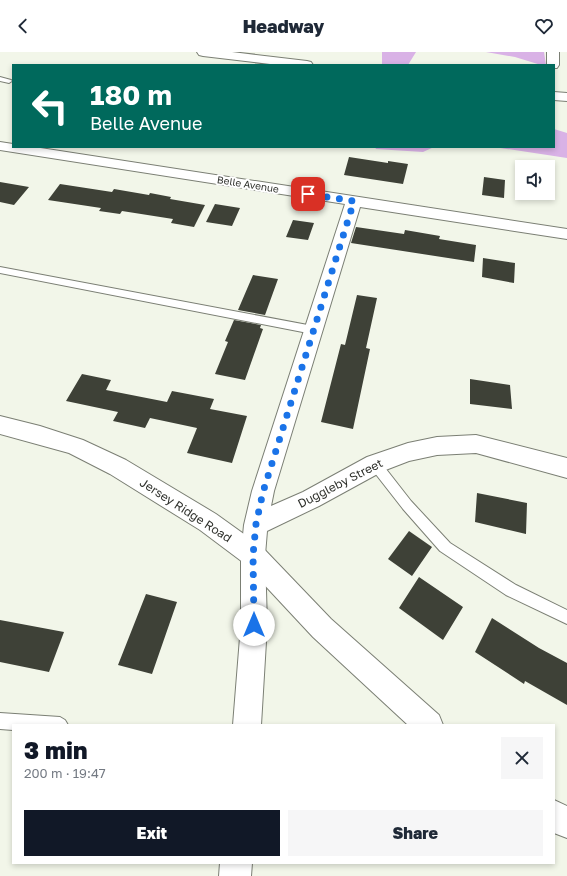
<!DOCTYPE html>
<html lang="en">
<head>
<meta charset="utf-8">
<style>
  :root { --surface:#fff; --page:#f6f6f7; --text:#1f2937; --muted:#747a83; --accent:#111827 }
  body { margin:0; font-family:"Golos Text",sans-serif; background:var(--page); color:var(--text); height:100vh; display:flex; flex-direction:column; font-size:15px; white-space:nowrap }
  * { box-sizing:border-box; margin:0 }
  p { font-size:13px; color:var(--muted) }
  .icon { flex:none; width:22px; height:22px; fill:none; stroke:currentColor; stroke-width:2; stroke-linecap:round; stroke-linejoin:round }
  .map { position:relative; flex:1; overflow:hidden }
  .details { position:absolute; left:12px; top:672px; width:543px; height:140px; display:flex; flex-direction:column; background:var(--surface); border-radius:0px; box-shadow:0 2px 6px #0003 }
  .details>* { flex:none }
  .banner { position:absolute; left:12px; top:12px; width:543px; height:84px; border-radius:0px; box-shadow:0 2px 6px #0003; background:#00695c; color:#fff; overflow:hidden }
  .buttons { position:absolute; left:515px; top:108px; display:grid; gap:8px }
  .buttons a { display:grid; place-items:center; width:40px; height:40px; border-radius:0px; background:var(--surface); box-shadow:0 2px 6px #0003; font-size:20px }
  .pin { position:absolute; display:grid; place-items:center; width:34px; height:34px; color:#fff; margin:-17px; border-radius:8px; box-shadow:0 2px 6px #0006 }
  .me { position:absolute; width:44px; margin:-22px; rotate:0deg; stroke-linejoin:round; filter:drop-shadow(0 0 3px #0008) }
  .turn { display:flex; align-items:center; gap:14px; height:84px; padding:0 12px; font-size:18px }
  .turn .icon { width:52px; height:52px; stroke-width:2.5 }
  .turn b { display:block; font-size:28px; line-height:34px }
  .round { display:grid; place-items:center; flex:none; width:42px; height:42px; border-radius:0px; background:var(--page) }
  .head { display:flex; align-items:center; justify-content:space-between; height:68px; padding:0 12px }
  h1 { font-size:24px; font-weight:800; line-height:30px; color:var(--accent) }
  .action { display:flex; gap:8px; margin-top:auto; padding:8px 12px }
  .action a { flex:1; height:46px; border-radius:0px; background:var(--accent); color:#fff; font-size:16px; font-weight:800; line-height:46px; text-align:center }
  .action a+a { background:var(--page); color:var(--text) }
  header { display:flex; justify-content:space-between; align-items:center; height:52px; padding:0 12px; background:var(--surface); font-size:18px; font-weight:800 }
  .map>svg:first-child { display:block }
  .green { fill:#d9b2e6 }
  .building { fill:#3e4137 }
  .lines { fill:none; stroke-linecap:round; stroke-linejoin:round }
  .service-casing { stroke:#7b7f74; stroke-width:2 }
  .minor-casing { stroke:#7b7f74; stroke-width:2 }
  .tertiary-casing { stroke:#7b7f74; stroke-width:2 }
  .service { fill:#fff; fill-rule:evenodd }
  .minor { fill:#fff; fill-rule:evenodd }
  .tertiary { fill:#fff; fill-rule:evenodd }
  .route { stroke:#1a73e8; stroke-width:7; stroke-dasharray:0 12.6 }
  .labels { text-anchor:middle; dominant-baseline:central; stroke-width:4; stroke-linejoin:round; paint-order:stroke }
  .far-street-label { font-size:10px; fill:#2f312c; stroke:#fff }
  .street-label { font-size:12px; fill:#2f312c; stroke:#fff }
</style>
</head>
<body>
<header><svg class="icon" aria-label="back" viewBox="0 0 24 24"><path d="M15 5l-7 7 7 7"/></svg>Headway<svg class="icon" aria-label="heart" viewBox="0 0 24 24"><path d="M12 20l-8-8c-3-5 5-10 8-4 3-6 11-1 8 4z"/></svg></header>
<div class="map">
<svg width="567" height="824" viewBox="0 0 567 824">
  <rect width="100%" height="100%" fill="#f2f6e9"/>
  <path class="green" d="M382 0H416L408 13 382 12Z
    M486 0H544L546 13H541L515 5Z
    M554 77 567 81V106L494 95H554Z
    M375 95H434L423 100 376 97Z"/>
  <path class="building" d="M349 105 388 111V109L408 112 403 132 344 123Z
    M484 125 505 128 504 146 482 143Z
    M0 130 29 135 14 153 0 150Z
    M60 132 112 140 114 137 149 143 150 141 171 145 170 147 205 153 194 175 171 171 173 167 122 159 120 162 99 159 101 156 48 148Z
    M215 152 240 156 232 174 206 170Z
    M293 168 314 171 308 188 286 185Z
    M356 175 404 182 405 178 440 184 439 187 476 193 474 210 351 191Z
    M483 206 515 211 514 231 482 225Z
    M253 223 278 227 265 263 238 258Z
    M357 243 377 246 366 296 370 297 353 377 321 370 341 292 345 293Z
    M234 268 261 273 260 276 263 277 245 328 215 322 228 290 225 289Z
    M82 322 111 328 106 338 167 350 172 339 214 347 210 357 247 364 232 411 187 401 197 376 150 366 145 376 113 369 118 360 66 349Z
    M470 327 510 333 512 357 470 352Z
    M477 441 527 451 526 482 475 470Z
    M409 479 432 495 412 524 388 507Z
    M419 525 463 555 443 588 399 556Z
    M146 542 177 550 152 622 118 613Z
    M492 566 539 596 567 611V653L525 629 524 632 475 600Z
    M0 568 64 580 49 620 0 610Z"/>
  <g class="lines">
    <defs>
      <path id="service" d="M0 25 11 28 12 29 9 31 0 29Z
        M0 215 313 274 317 275 318 278 317 281 313 282 0 221Z
        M375 407 379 408 411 449 450 491 516 533 567 558V572L506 543 440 499 403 457 371 416 369 412 371 408Z
        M0 661 60 665 65 668 68 673H13V678L0 677Z"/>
      <path id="minor" d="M197 0H232L307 9 311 10 313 13H278L203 4 199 3Z
        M547 0H559V13L557 16H554V13H547Z
        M554 40 567 41V49L554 48Z
        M0 90 13 92V95H34L567 177V187L360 155 274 439 271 454 303 440 367 405 408 391 437 385 476 383 567 406V426L476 401 437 403 409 409 383 419 319 454 267 479 265 503 267 573 261 673H233L241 573V503L244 473 252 439 345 152 0 98Z
        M220 811H252L251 824H219Z"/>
      <path id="tertiary" d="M0 364 40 374 83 388 126 408 216 462 262 495 331 567 439 663 443 673H408L313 585 244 511 200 478 110 422 69 401 0 382Z
        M554 748 567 754V786L554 781Z"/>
    </defs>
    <use href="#service" class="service-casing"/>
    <use href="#minor" class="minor-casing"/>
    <use href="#tertiary" class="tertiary-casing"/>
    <use href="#service" class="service"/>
    <use href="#minor" class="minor"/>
    <use href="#tertiary" class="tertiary"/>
  </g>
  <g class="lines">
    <path class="route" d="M254 573 253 503 256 472 263 440 354 149 308 142"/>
  </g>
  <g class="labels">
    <g class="far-street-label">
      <text transform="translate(248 132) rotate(9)">Belle Avenue</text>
    </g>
    <g class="street-label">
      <text transform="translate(340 431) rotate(-27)">Duggleby Street</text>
      <text transform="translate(186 458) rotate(33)">Jersey Ridge Road</text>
    </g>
  </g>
</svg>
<div class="buttons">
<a><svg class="icon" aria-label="sound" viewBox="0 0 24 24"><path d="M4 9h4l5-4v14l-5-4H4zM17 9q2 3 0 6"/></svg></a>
</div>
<div class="pin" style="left:308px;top:142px;background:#d93025"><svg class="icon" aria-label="arrive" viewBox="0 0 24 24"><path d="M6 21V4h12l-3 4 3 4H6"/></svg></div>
<svg class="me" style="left:254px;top:573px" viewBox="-20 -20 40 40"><circle r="19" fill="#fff"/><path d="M0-13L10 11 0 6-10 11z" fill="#1a73e8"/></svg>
<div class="banner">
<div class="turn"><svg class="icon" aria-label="left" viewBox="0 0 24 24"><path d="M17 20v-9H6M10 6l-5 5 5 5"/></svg><div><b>180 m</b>Belle Avenue</div></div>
</div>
<section class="details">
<div class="head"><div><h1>3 min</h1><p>200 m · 19:47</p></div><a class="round"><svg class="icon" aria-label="close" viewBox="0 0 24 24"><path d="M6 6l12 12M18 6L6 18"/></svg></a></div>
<div class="action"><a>Exit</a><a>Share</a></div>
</section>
</div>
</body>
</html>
